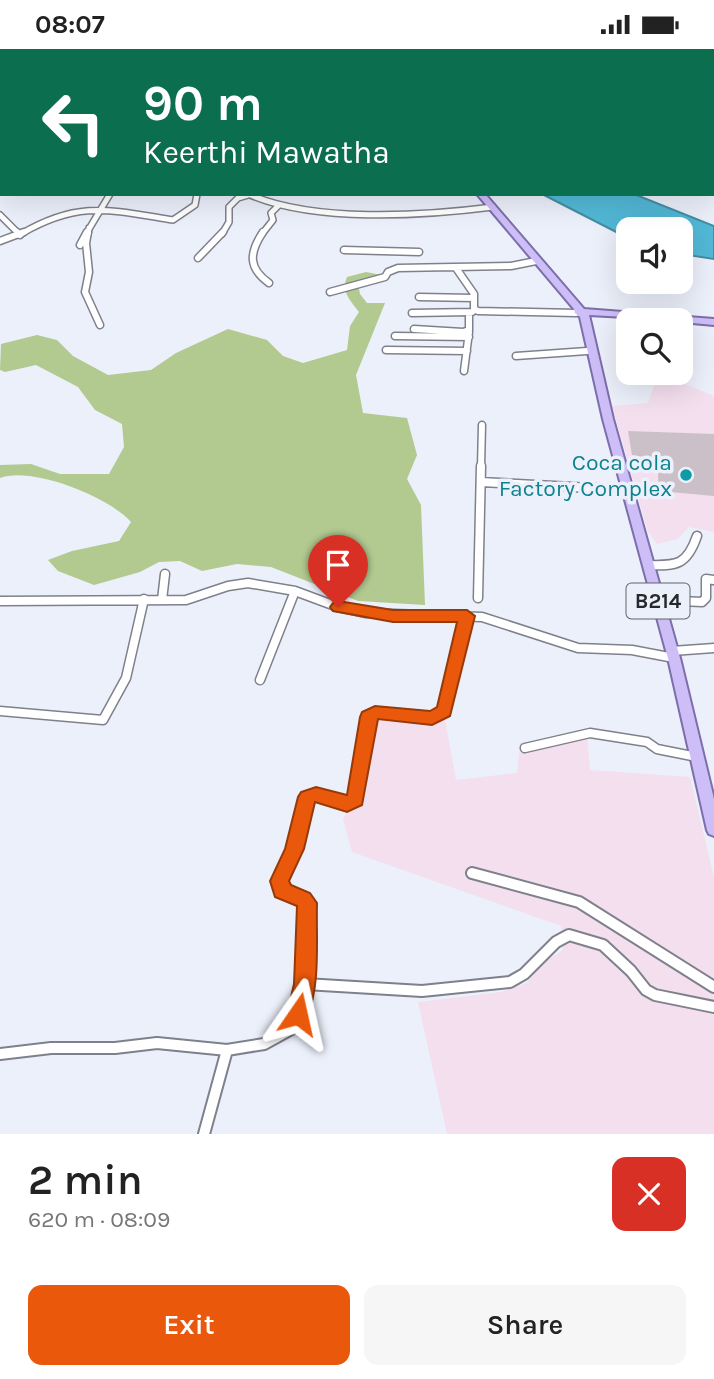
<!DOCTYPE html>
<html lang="en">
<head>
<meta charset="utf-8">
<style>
  :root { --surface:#fff; --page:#f6f6f6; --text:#222; --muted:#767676; --accent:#ea580c }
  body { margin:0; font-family:Karla,sans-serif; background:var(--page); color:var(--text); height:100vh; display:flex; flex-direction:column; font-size:26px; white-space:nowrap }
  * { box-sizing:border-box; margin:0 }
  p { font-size:23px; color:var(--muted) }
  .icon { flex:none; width:38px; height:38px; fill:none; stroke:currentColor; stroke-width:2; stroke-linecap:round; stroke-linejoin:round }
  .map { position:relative; height:1085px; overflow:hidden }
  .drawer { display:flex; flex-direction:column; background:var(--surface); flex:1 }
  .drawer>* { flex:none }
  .banner { position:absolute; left:0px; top:0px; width:714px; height:147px; box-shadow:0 7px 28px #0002; background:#0b6e4f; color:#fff; overflow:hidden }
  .controls { position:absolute; left:616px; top:168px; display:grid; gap:14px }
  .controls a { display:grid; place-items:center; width:77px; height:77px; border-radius:14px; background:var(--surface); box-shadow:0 7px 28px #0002; font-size:35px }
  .pin { position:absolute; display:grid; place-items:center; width:60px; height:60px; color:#fff; margin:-72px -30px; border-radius:50% 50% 50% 0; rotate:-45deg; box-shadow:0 0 7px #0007 }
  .pin .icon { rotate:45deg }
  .me { position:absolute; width:77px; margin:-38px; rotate:11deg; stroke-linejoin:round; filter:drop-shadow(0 0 5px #0008) }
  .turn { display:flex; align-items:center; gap:24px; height:147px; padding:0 28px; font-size:32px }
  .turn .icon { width:91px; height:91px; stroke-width:2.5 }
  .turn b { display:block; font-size:49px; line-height:60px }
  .round { display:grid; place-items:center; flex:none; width:74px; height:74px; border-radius:14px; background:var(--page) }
  .overview { display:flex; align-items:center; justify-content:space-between; height:119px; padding:0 28px }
  h1 { font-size:42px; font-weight:600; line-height:52px }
  .action { display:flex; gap:14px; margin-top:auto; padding:14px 28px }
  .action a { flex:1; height:80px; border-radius:14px; background:var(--accent); color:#fff; font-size:28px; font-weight:600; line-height:80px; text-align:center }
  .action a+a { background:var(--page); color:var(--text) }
  .status { display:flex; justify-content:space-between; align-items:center; height:49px; padding:0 35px; background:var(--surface); direction:ltr }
  .status svg { height:19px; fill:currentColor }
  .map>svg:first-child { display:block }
  .industrial { fill:#f4dfee }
  .green { fill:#b2c990 }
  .water { fill:#52b9d7; stroke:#458ea4; stroke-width:2 }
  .building { fill:#cbc0c7 }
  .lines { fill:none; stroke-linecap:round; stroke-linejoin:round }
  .minor-far3-casing { stroke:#7e818b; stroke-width:8 }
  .minor-far2-casing { stroke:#7e818b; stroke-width:9 }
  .minor-far1-casing { stroke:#7e818b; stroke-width:11 }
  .minor-casing { stroke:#7e818b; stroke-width:14 }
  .secondary-casing { stroke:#7e818b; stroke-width:4 }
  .primary-casing { stroke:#7d6eac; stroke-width:4 }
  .minor-far3 { stroke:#fff; stroke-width:5 }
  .minor-far2 { stroke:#fff; stroke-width:6 }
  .minor-far1 { stroke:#fff; stroke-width:8 }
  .minor { stroke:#fff; stroke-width:10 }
  .secondary { fill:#fff; fill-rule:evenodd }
  .primary { fill:#cdbef7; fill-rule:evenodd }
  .route { fill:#ea580c; stroke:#983908; stroke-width:2 }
  .culture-dot { fill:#0f9aa8; stroke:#ecf0fb; stroke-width:2.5 }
  .labels { text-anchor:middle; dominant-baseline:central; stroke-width:7; stroke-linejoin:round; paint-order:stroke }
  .shield { fill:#ecf0fb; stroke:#62646b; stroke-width:2 }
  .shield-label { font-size:21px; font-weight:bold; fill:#27282d }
  .culture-label { font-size:23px; fill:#0d838f; stroke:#ecf0fb; text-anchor:end }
</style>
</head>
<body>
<div class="status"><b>08:07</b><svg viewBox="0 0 49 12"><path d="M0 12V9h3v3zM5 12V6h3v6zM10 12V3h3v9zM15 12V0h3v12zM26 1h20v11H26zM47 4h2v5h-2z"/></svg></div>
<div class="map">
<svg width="714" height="1085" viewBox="0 0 714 1085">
  <rect width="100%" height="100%" fill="#ecf0fb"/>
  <path class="industrial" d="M658 324 714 347V483L689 478 678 490 657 495 648 483 612 357 648 354Z
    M367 660 403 669 445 670 456 731 517 724 520 694 576 687H587L590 721 690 728 714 828V1085H447L418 953 501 943 527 934 541 915 563 901 561 877 352 803 343 770 359 742Z"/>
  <path class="green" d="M366 223 382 226 358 234 360 245 367 254H385L356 326 363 364 407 369 417 406 407 430 421 456 425 556 358 552 271 518 237 515 202 522 180 512 159 513 140 523 94 536 58 522 48 511 72 502 119 492 131 473C109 448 32 417 0 429V416L31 415 60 425H109L124 398 122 375 95 361 78 338 36 316 5 323 0 321 1 295 37 286 57 291 73 307 108 326 151 321 176 304 228 280 267 291 283 307 303 314 347 301 350 277 359 263C350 251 341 243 347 228Z"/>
  <path class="water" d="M542 145H634L714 177V210L681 205V180H628V189Z"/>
  <path class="building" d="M628 382 714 385V447L659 442 657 410 632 406Z"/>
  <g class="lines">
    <defs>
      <path id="minor-far3" d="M220 0 229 2
        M2 119V123
        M248 145C314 174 422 167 493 158
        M0 166 19 185
        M21 185C79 151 110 161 173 171L195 156 197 145
        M86 185 110 145
        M88 185 89 179
        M222 185 229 173V158L238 149 248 146
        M262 185 273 171 271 164 279 156"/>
      <path id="minor-far2" d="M17 183 20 186
        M88 183 86 194 89 223 85 243 100 276
        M263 183C249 204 248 219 269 234
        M0 192 24 183
        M80 196 87 183
        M344 201 419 203
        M198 209 223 183
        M456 219 474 245V260L478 262 576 264
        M330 243 385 228 388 223 398 219 511 217 536 212
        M419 248 474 249
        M412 264 472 263
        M414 280 463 283 469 281V265
        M395 287 469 288
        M386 301 467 302
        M516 307 587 302
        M464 322 469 283
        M481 418 482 376"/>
      <path id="minor-far1" d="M481 433 628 441
        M648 516C677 517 687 516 697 487
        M478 549 481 417
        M162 551 165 525
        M658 551 702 553 706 549V530L714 531
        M0 552 186 551 228 537 248 534 295 542 338 558 365 564 482 568 578 599 632 601 674 609
        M672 602 714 599
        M260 631 295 542
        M0 662 103 671 126 629 144 550
        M525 699 590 684 647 693 657 700 697 708
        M361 713 368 668 375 663 432 669 444 662 467 567"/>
      <path id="minor" d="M472 824 579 853 714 938
        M305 935 307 854 280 838 295 800 307 748 316 745 347 755 356 751 362 711
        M0 1005 51 999H115L157 994 227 1001 264 995 293 979 305 935 422 942 510 933 524 925 556 893 569 886 603 896 631 922 646 941 655 946 714 958
        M204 1085 227 1001"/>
      <path id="secondary" d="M342 0H348L349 2H342Z"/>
      <path id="primary" d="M0 7H2V13H0Z
        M477 145H485L584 260 714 270V276L681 273V271L589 266 613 370 680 609 714 750V787L709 785 707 781 668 609 603 370 580 268 575 264 574 260Z"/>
    </defs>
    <use href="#minor-far3" class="minor-far3-casing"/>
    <use href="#minor-far2" class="minor-far2-casing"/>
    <use href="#minor-far1" class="minor-far1-casing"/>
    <use href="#minor" class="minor-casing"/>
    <use href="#secondary" class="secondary-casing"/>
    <use href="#primary" class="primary-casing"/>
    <use href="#minor-far3" class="minor-far3"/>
    <use href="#minor-far2" class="minor-far2"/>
    <use href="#minor-far1" class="minor-far1"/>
    <use href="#minor" class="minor"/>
    <use href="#secondary" class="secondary"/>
    <use href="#primary" class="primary"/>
  </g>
  <path class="route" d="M338 552 393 561H467L475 567 450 667 432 676 378 670 362 756 347 763 315 753 304 800 289 832 291 836 310 844 317 854C316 892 321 936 306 972L298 975 290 972 287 965 294 935 297 857 275 848 270 832 285 800 298 748 301 743 316 738 347 746 360 668 362 663 375 657 430 662 437 658 457 573H393L333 562 330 558 333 554Z"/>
  <circle class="culture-dot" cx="686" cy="426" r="7"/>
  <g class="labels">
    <rect class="shield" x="626.5" y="534.5" width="63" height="35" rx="5"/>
    <g class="shield-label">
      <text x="658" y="552">B214</text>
    </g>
    <g class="culture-label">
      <text x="672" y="413">Coca cola<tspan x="672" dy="26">Factory Complex</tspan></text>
    </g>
  </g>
</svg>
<div class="controls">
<a><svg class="icon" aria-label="sound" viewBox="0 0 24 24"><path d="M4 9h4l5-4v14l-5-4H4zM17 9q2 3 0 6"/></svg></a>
<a><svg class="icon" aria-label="search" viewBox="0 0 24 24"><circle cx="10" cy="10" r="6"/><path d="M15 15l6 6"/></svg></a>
</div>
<div class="pin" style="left:338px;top:558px;background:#d93025"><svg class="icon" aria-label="arrive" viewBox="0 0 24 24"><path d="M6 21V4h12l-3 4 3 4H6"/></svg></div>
<svg class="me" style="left:298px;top:965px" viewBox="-20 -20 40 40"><path d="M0-17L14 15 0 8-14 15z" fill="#ea580c" stroke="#fff" stroke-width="4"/></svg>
<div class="banner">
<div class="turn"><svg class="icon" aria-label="left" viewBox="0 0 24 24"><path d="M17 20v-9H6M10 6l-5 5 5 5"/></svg><div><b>90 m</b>Keerthi Mawatha</div></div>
</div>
</div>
<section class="drawer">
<div class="overview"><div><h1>2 min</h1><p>620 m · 08:09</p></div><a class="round" style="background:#d93025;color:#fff"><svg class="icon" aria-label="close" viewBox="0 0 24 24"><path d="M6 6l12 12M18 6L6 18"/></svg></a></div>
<div class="action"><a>Exit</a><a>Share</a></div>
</section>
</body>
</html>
